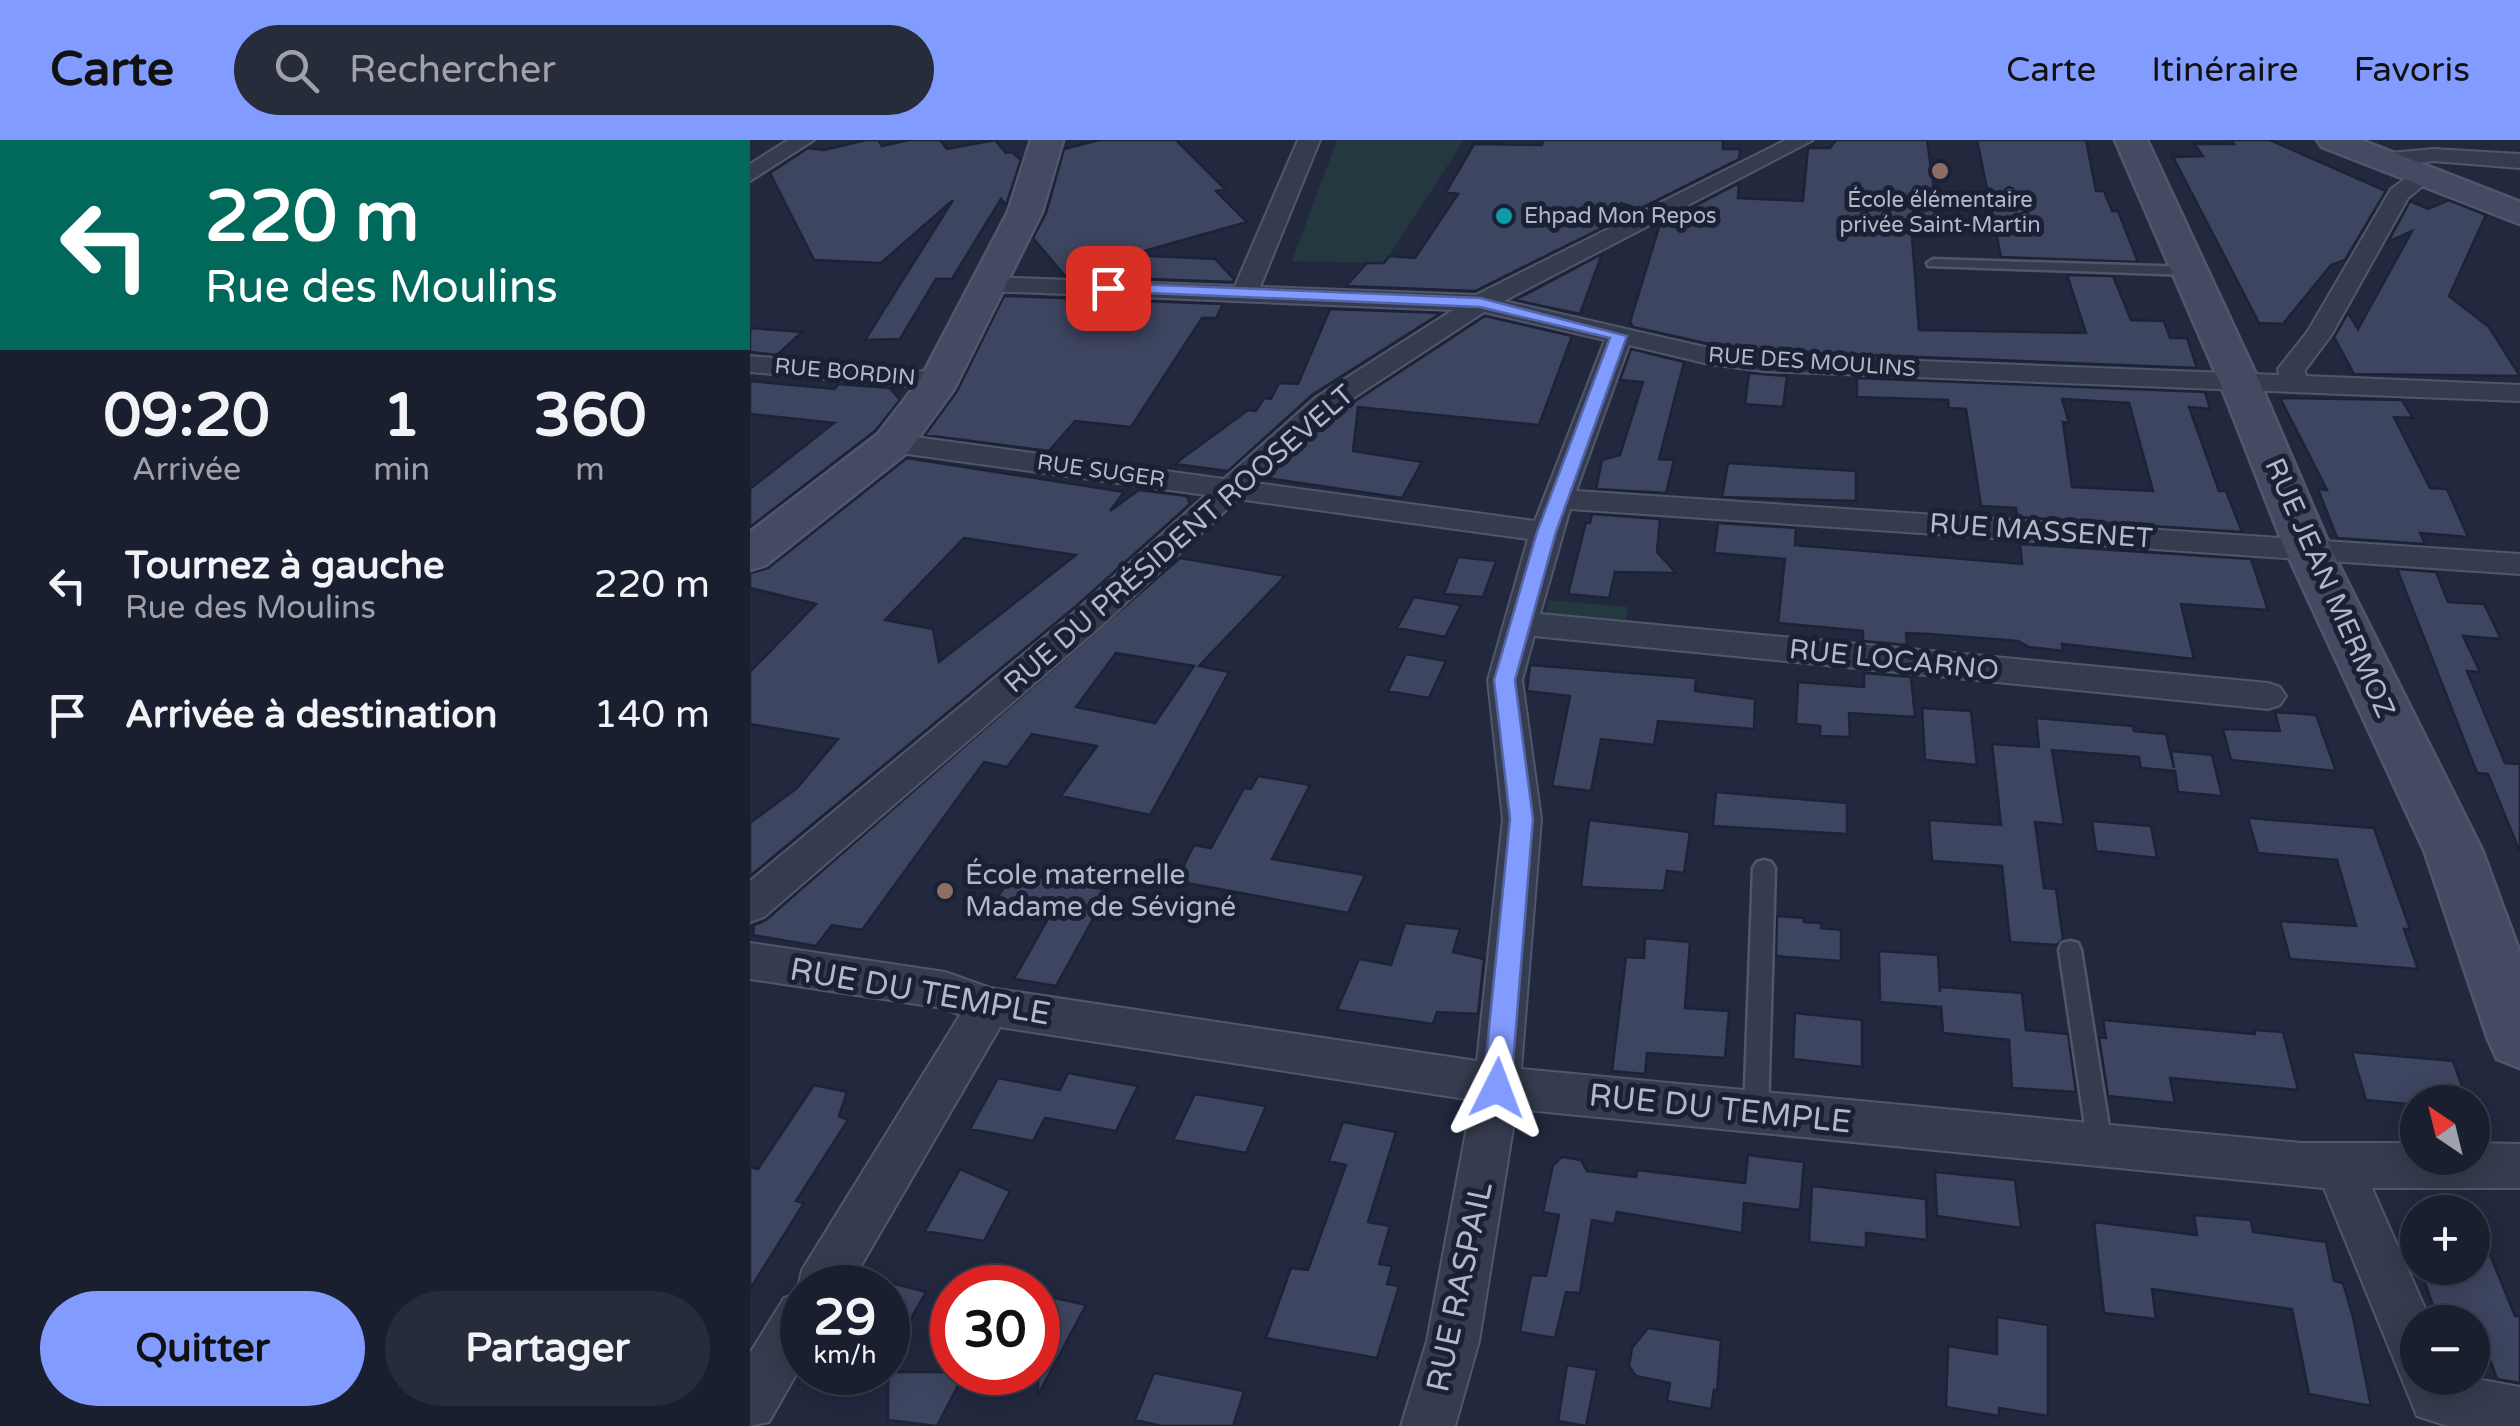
<!DOCTYPE html>
<html lang="fr">
<head>
<meta charset="utf-8">
<style>
  :root { --surface:#1a1f2f; --page:#272c3b; --text:#f1f3f6; --muted:#9fa2aa; --line:#383d4b; --accent:#829bff }
  body { margin:0; font-family:"Varela Round",sans-serif; background:var(--page); color:var(--text); height:100vh; display:flex; flex-direction:column; font-size:38px; white-space:nowrap }
  * { box-sizing:border-box; margin:0 }
  p { font-size:32px; color:var(--muted) }
  .icon { flex:none; width:55px; height:55px; fill:none; stroke:currentColor; stroke-width:2; stroke-linecap:round; stroke-linejoin:round }
  .map { position:relative; flex:1; overflow:hidden }
  .panel { display:flex; flex-direction:column; background:var(--surface); width:750px }
  .panel>* { flex:none }
  .banner { background:#00695c; color:#fff; overflow:hidden }
  .needle { width:65px; rotate:325deg }
  .tools { position:absolute; left:1650px; top:945px; display:grid; gap:20px }
  .tools a { display:grid; place-items:center; width:90px; height:90px; border-radius:50%; background:var(--surface); box-shadow:0 5px 25px #0003,0 0 0 2px var(--line); font-size:50px }
  .speed { position:absolute; left:30px; top:1125px; display:flex; gap:20px; font-size:50px; font-weight:700; text-align:center }
  .speed>* { display:grid; place-content:center; width:130px; height:130px; border-radius:50%; background:var(--surface); box-shadow:0 5px 25px #0003,0 0 0 2px var(--line); line-height:1 }
  .speed small { font-size:25px; font-weight:400 }
  .speed .limit { border:15px solid #d22; background:#fff; color:#111 }
  .pin { position:absolute; display:grid; place-items:center; width:85px; height:85px; color:#fff; margin:-42px; border-radius:20px; box-shadow:0 5px 15px #0006 }
  .me { position:absolute; width:110px; margin:-55px; rotate:3deg; stroke-linejoin:round; filter:drop-shadow(0 0 8px #0008) }
  .turn { display:flex; align-items:center; gap:35px; height:210px; padding:0 40px; font-size:45px }
  .turn .icon { width:130px; height:130px; stroke-width:2.5 }
  .turn b { display:block; font-size:70px; line-height:85px }
  .eta { display:flex; justify-content:space-evenly; align-items:center; height:170px; text-align:center }
  .eta b { font-size:60px; font-weight:700; line-height:70px }
  .button { display:flex; gap:20px; margin-top:auto; padding:20px 40px }
  .button a { flex:1; height:115px; border-radius:60px; background:var(--accent); color:#111; font-size:40px; font-weight:700; line-height:115px; text-align:center }
  .button a+a { background:var(--page); color:var(--text) }
  ul { padding:0; list-style:none }
  li { display:flex; align-items:center; gap:30px; height:130px; padding:0 40px }
  li div { flex:1 }
  li b { display:block; font-size:38px }
  li em { font-style:normal }
  header { display:flex; align-items:center; gap:60px; box-sizing:border-box; height:140px; padding:0 50px; background:var(--accent); color:#111 }
  header strong { font-size:48px }
  nav { display:flex; gap:55px; margin-inline-start:auto; font-size:35px }
  .search { width:700px; height:90px; background:var(--page); display:flex; align-items:center; gap:25px; box-sizing:border-box; padding:0 35px; border-radius:55px; color:var(--muted); font-size:38px }
  main { display:flex; flex:1; min-height:0 }
  .map>svg:first-child { display:block }
  .green { fill:#243840 }
  .building { fill:#3e4560; stroke:#1d2336; stroke-width:2.5; fill-rule:evenodd }
  .lines { fill:none; stroke-linecap:round; stroke-linejoin:round }
  .lane-casing { stroke:#51576a; stroke-width:5 }
  .street-casing { stroke:#51576a; stroke-width:4 }
  .secondary-casing { stroke:#51576a; stroke-width:5 }
  .lane { fill:#363c4f; fill-rule:evenodd }
  .street { fill:#363c4f; fill-rule:evenodd }
  .secondary { fill:#444a62; fill-rule:evenodd }
  .route { fill:#829bff; stroke:#5465a6; stroke-width:2.5 }
  .education-dot { fill:#8d6e63; stroke:#1b2134; stroke-width:4 }
  .culture-dot { fill:#0f9aa8; stroke:#1b2134; stroke-width:4 }
  .labels { text-anchor:middle; dominant-baseline:central; stroke-width:10; stroke-linejoin:round; paint-order:stroke }
  .far-poi-label { font-size:22px; fill:#b2b7ca; stroke:#1b2134 }
  .far-street-label { font-size:22px; fill:#b2b7ca; stroke:#1b2134 }
  .street-label { font-size:28px; fill:#b2b7ca; stroke:#1b2134 }
  .poi-label { font-size:28px; fill:#b2b7ca; stroke:#1b2134; text-anchor:start }
  .near-street-label { font-size:32px; fill:#b2b7ca; stroke:#1b2134 }
</style>
</head>
<body>
<header>
<strong>Carte</strong>
<div class="search"><svg class="icon" aria-label="search" viewBox="0 0 24 24"><circle cx="10" cy="10" r="6"/><path d="M15 15l6 6"/></svg>Rechercher</div>
<nav><a>Carte</a><a>Itinéraire</a><a>Favoris</a></nav>
</header>
<main>
<section class="panel">
<div class="banner">
<div class="turn"><svg class="icon" aria-label="left" viewBox="0 0 24 24"><path d="M17 20v-9H6M10 6l-5 5 5 5"/></svg><div><b>220 m</b>Rue des Moulins</div></div>
</div>
<div class="eta">
<div><b>09:20</b><p>Arrivée</p></div>
<div><b>1</b><p>min</p></div>
<div><b>360</b><p>m</p></div>
</div>
<ul>
<li><svg class="icon" aria-label="left" viewBox="0 0 24 24"><path d="M17 20v-9H6M10 6l-5 5 5 5"/></svg><div><b>Tournez à gauche</b><p>Rue des Moulins</p></div><em>220 m</em></li>
<li><svg class="icon" aria-label="arrive" viewBox="0 0 24 24"><path d="M6 21V4h12l-3 4 3 4H6"/></svg><div><b>Arrivée à destination</b></div><em>140 m</em></li>
</ul>
<div class="button"><a>Quitter</a><a>Partager</a></div>
</section>
<div class="map">
<svg width="1770" height="1286" viewBox="0 0 1770 1286">
  <rect width="100%" height="100%" fill="#22293f"/>
  <path class="green" d="M587 0H714L634 123 542 121Z
    M799 460 878 467 875 482 795 474Z"/>
  <path class="building" d="M116 0H128L132 6 159 0H190L197 9 245 0 256 13 262 12 271 20 256 65 251 59 202 139H186L150 199 115 200 203 60 131 123 64 120 20 33 58 8 74 10Z
    M349 0H426L475 49 466 51 497 82 380 115 465 119 484 139 483 142 315 136 283 98 296 73 314 9Z
    M793 0H973V9H990L989 19 889 69 871 63 864 82 725 151 596 146 617 123H634L639 116 665 118 708 54 696 52 724 4 792 5Z
    M1086 0H1177L1189 84H1185L1187 97 1162 96 1169 190 1336 193 1317 135 1363 136 1381 180 1414 181 1420 198H1437L1447 228 1013 211 960 204 883 187 880 182 910 84 989 43 988 58 1053 61 1058 8H1080Z
    M1227 0H1336L1346 51H1354L1362 71H1368L1388 122 1251 117Z
    M1481 0H1520L1636 51 1595 120 1581 125 1533 184 1509 183 1423 17 1453 16 1444 4H1484Z
    M1699 60 1736 75 1699 156 1739 187 1770 236 1604 234 1584 197 1598 173 1608 189 1662 91 1638 102 1660 61 1678 69Z
    M852 114 830 174 765 160Z
    M254 156H257L473 164 466 178H452L381 287 325 281 299 311 175 295 207 251Z
    M580 169 691 173 562 255 478 331 425 324 427 329 419 328 498 270 506 271 514 258 521 259 529 243 548 244Z
    M735 176 822 196 789 285 608 267 603 311 672 322 652 358 516 338 587 273Z
    M0 188 52 192 27 215 0 212Z
    M881 209 934 222 909 319 924 320 916 353 846 349 852 320 870 315 893 242 870 240Z
    M999 233 1037 236 1033 267 995 264Z
    M1107 238 1455 252 1460 269 1439 267 1469 351H1476L1492 392 1267 377 1266 368 1231 366 1216 269 1199 268 1198 260 1107 257ZM1312 259 1379 263 1403 351 1322 347 1313 282 1319 283Z
    M0 241 85 249 88 244 140 248 150 260 125 291 0 387V349L84 283 0 274Z
    M1530 258 1652 260 1663 278 1644 277 1680 348 1697 349 1718 397 1670 393 1675 404 1587 398 1568 349 1577 350Z
    M157 318 374 352 360 371 389 350 437 356 440 364 325 467 0 736V683L47 648 88 599 0 584V532L66 464 0 448V433L18 428ZM214 398 326 415 189 522 183 489 135 480Z
    M978 323 1106 331V361L972 357Z
    M842 374 910 379 907 412 926 433 865 432 859 458 818 454 836 382 840 383Z
    M968 383 1046 388 1045 405 1272 424 1270 404 1501 419 1518 470 1431 464 1444 519 1312 504 1313 511 1279 507 1268 501 1180 494 1156 493 1157 505 1113 501V491L1028 483 1035 419 964 413Z
    M708 417 746 421 733 457 694 454Z
    M430 418 535 436 449 526 479 532 400 675 311 656 347 606 282 594 257 627 234 622 112 790 82 785 66 806 3 795 4 785 16 780ZM366 513 444 526 405 583 326 567Z
    M1647 429 1686 432 1698 462 1734 464 1751 499 1713 496 1730 532 1717 531 1755 623 1770 624V712L1738 634 1727 633Z
    M664 457 711 465 695 497 647 488Z
    M656 514 696 521 679 558 638 551Z
    M780 525 946 538 945 551 1005 559 1004 589 908 581 904 605 851 599 841 651 802 646 820 556 777 551Z
    M1114 533 1161 537 1165 577 1099 573 1100 597 1070 596V586L1046 584 1048 542 1114 547Z
    M1172 568 1221 571 1227 625 1175 620Z
    M1525 572 1566 575 1586 631 1481 620 1473 589 1530 591Z
    M1286 578 1383 586 1384 591 1416 594 1424 628 1421 611 1462 615 1472 656 1428 652 1425 631 1391 628 1389 617 1302 610 1314 685 1285 682 1294 748 1306 749 1313 799 1307 805 1260 802 1252 726 1182 721 1179 680 1251 685 1242 604 1289 607Z
    M508 636 560 645 522 719 615 735 598 773 426 741 444 705 461 708 494 648 501 649Z
    M966 652 1097 663V694L963 686Z
    M1498 678 1624 688 1660 789H1654L1668 829 1540 819 1530 781 1606 786 1587 720 1508 713Z
    M839 680 940 692 934 733 917 731 914 751 831 747Z
    M1342 681 1401 686 1407 718 1346 711Z
    M264 733 359 750 306 846 264 839 298 779 240 768Z
    M1027 776 1054 778V782L1071 783V788L1091 790V821L1026 816Z
    M655 783 710 789 703 812 734 819 728 874 687 872 683 884 587 870 609 819 641 825Z
    M895 798 940 802 935 868 979 871 975 918 897 913 895 934 862 931 876 817 894 818Z
    M1129 811 1188 815 1190 852V847L1272 853 1276 890 1318 894 1326 952 1262 948 1259 900 1193 893 1191 867 1130 862Z
    M1045 873 1112 880V927L1043 919Z
    M1353 880 1505 894 1504 890 1533 892 1548 950 1420 938 1425 963 1358 956 1349 897 1356 898Z
    M1602 912 1703 921 1718 962 1668 965 1616 960Z
    M318 933 388 946 366 991 295 978 283 1001 220 989 248 938 310 950Z
    M64 945 97 952 89 976 98 980 46 1061 54 1063 0 1149V1027L8 1029Z
    M445 954 516 966 496 1013 423 1000Z
    M593 982 646 992 618 1082 640 1086 629 1124 642 1126 637 1144 649 1146 627 1218 516 1198 541 1128 558 1130 596 1025 579 1021Z
    M998 1015 1054 1022 1050 1070 994 1063 992 1093 867 1072 864 1084 842 1080 830 1153 816 1152 805 1198 770 1192 781 1135 796 1136 809 1075 793 1072 803 1025 812 1017 831 1020 837 1031 886 1037 887 1030 995 1043Z
    M210 1029 260 1051 234 1101 175 1091Z
    M1185 1032 1265 1040 1271 1088 1187 1076Z
    M1062 1046 1176 1059 1177 1100 1116 1093V1108L1059 1102Z
    M1722 1070 1765 1176H1770V1243L1747 1239 1726 1181 1687 1178 1670 1128H1722Z
    M1444 1075 1501 1080 1503 1092 1576 1102 1584 1141 1593 1143 1603 1177 1621 1266 1559 1254 1542 1169 1402 1149 1406 1179 1354 1173 1344 1082 1447 1095Z
    M138 1142 176 1152 138 1219Z
    M288 1154 336 1165 288 1255Z
    M1247 1177 1298 1185V1276L1249 1268V1276L1196 1267 1198 1206 1247 1214Z
    M898 1188 971 1200 967 1251 964 1250 961 1269 917 1261 920 1243 886 1236 879 1226 882 1208Z
    M817 1225 847 1230 836 1286 808 1281Z
    M138 1232H215L187 1286 138 1280Z
    M404 1233 494 1251 483 1286H412L385 1280Z"/>
  <g class="lines">
    <defs>
      <path id="lane" d="M1183 119 1440 127 1447 131 1440 135 1178 126 1177 123Z
        M1014 720 1021 722 1025 728 1018 973 1015 981 1006 984 997 981 994 973 1003 728 1007 722Z
        M1320 801 1328 803 1331 810 1362 1006 1359 1014 1350 1018 1341 1014 1338 1006 1309 810 1312 803Z"/>
      <path id="street" d="M38 0H64L0 41V24Z
        M548 0H570L510 147 726 155 1036 0H1063L754 161 959 208 1013 215 1529 235 1528 229 1558 191 1641 49 1667 30H1683L1686 35 1658 58 1582 194 1555 230 1556 236 1770 245V261L1013 231 959 224 879 205 826 351 1770 414V434L820 369 790 474 1518 543 1530 547 1536 556 1530 565 1518 569 784 496 772 540 791 679 771 929 1552 1003H1668V1018H1722V1003L1770 1004V1048H1622L1681 1182H1668V1238H1721L1770 1247V1286H1698L1667 1276 1574 1048 766 969 729 1201 705 1286H651L677 1201 722 960 250 887 98 1148H52V1224L19 1282 0 1286V1213L34 1158 47 1153 52 1130 210 875 193 868 0 839V803L195 832 240 848 727 921 753 679 738 540 778 399 488 359 351 486 14 777 0 782V741L327 470 456 355 143 312 133 309 129 303 133 297 143 294 474 339 565 258 703 170 239 151 227 144 239 137 485 146ZM734 172 855 200 785 381 505 343 585 270Z
        M1683 9 1770 14V28L1683 21 1640 27 1629 20 1640 13Z
        M0 216 190 233 204 241 190 249 0 232Z"/>
      <path id="secondary" d="M281 0H313L292 72 204 249 158 312 16 425 0 430V392L128 294 171 238 258 72Z
        M1365 0H1397L1510 243 1581 409 1732 710 1770 813V928L1747 919 1738 899 1674 710 1535 409 1470 243Z
        M1567 0H1611L1770 62V84L1572 7Z"/>
    </defs>
    <use href="#lane" class="lane-casing"/>
    <use href="#street" class="street-casing"/>
    <use href="#secondary" class="secondary-casing"/>
    <use href="#lane" class="lane"/>
    <use href="#street" class="street"/>
    <use href="#secondary" class="secondary"/>
  </g>
  <path class="route" d="M358 143 730 158 877 196 806 392 765 540 783 679 761 948 757 956 747 960 737 956 733 948 760 679 744 540 787 392 860 198 730 167 352 151 350 148Z"/>
  <g class="education-dot">
    <circle cx="1190" cy="31" r="10"/>
    <circle cx="195" cy="751" r="10"/>
  </g>
  <circle class="culture-dot" cx="754" cy="76" r="10"/>
  <g class="labels">
    <g class="far-poi-label">
      <text x="1190" y="60">École élémentaire<tspan x="1190" dy="25">privée Saint-Martin</tspan></text>
      <text x="774" y="76" text-anchor="start">Ehpad Mon Repos</text>
    </g>
    <g class="far-street-label">
      <text transform="translate(1062 222) rotate(4)">RUE DES MOULINS</text>
      <text transform="translate(95 232) rotate(5)">RUE BORDIN</text>
      <text transform="translate(351 331) rotate(8)">RUE SUGER</text>
    </g>
    <g class="street-label">
      <text transform="translate(1291 391) rotate(4)">RUE MASSENET</text>
      <text transform="translate(429 399) rotate(-41)">RUE DU PRÉSIDENT ROOSEVELT</text>
      <text transform="translate(1580 448) rotate(66)">RUE JEAN MERMOZ</text>
      <text transform="translate(1144 520) rotate(6)">RUE LOCARNO</text>
    </g>
    <g class="poi-label">
      <text x="215" y="735">École maternelle<tspan x="215" dy="32">Madame de Sévigné</tspan></text>
    </g>
    <g class="near-street-label">
      <text transform="translate(170 852) rotate(10)">RUE DU TEMPLE</text>
      <text transform="translate(970 969) rotate(6)">RUE DU TEMPLE</text>
      <text transform="translate(710 1147) rotate(-78)">RUE RASPAIL</text>
    </g>
  </g>
</svg>
<div class="tools">
<a><svg class="needle" viewBox="-14 -14 28 28"><path d="M0-13l5 13h-10z" fill="#e53935"/><path d="M0 13l5-13h-10z" fill="#9fa2aa"/></svg></a>
<a>+</a>
<a>−</a>
</div>
<div class="speed"><div>29<small>km/h</small></div><div class="limit">30</div></div>
<div class="pin" style="left:358px;top:148px;background:#d93025"><svg class="icon" aria-label="arrive" viewBox="0 0 24 24"><path d="M6 21V4h12l-3 4 3 4H6"/></svg></div>
<svg class="me" style="left:747px;top:948px" viewBox="-20 -20 40 40"><path d="M0-17L14 15 0 8-14 15z" fill="#829bff" stroke="#fff" stroke-width="4"/></svg>
</div>
</main>
</body>
</html>
